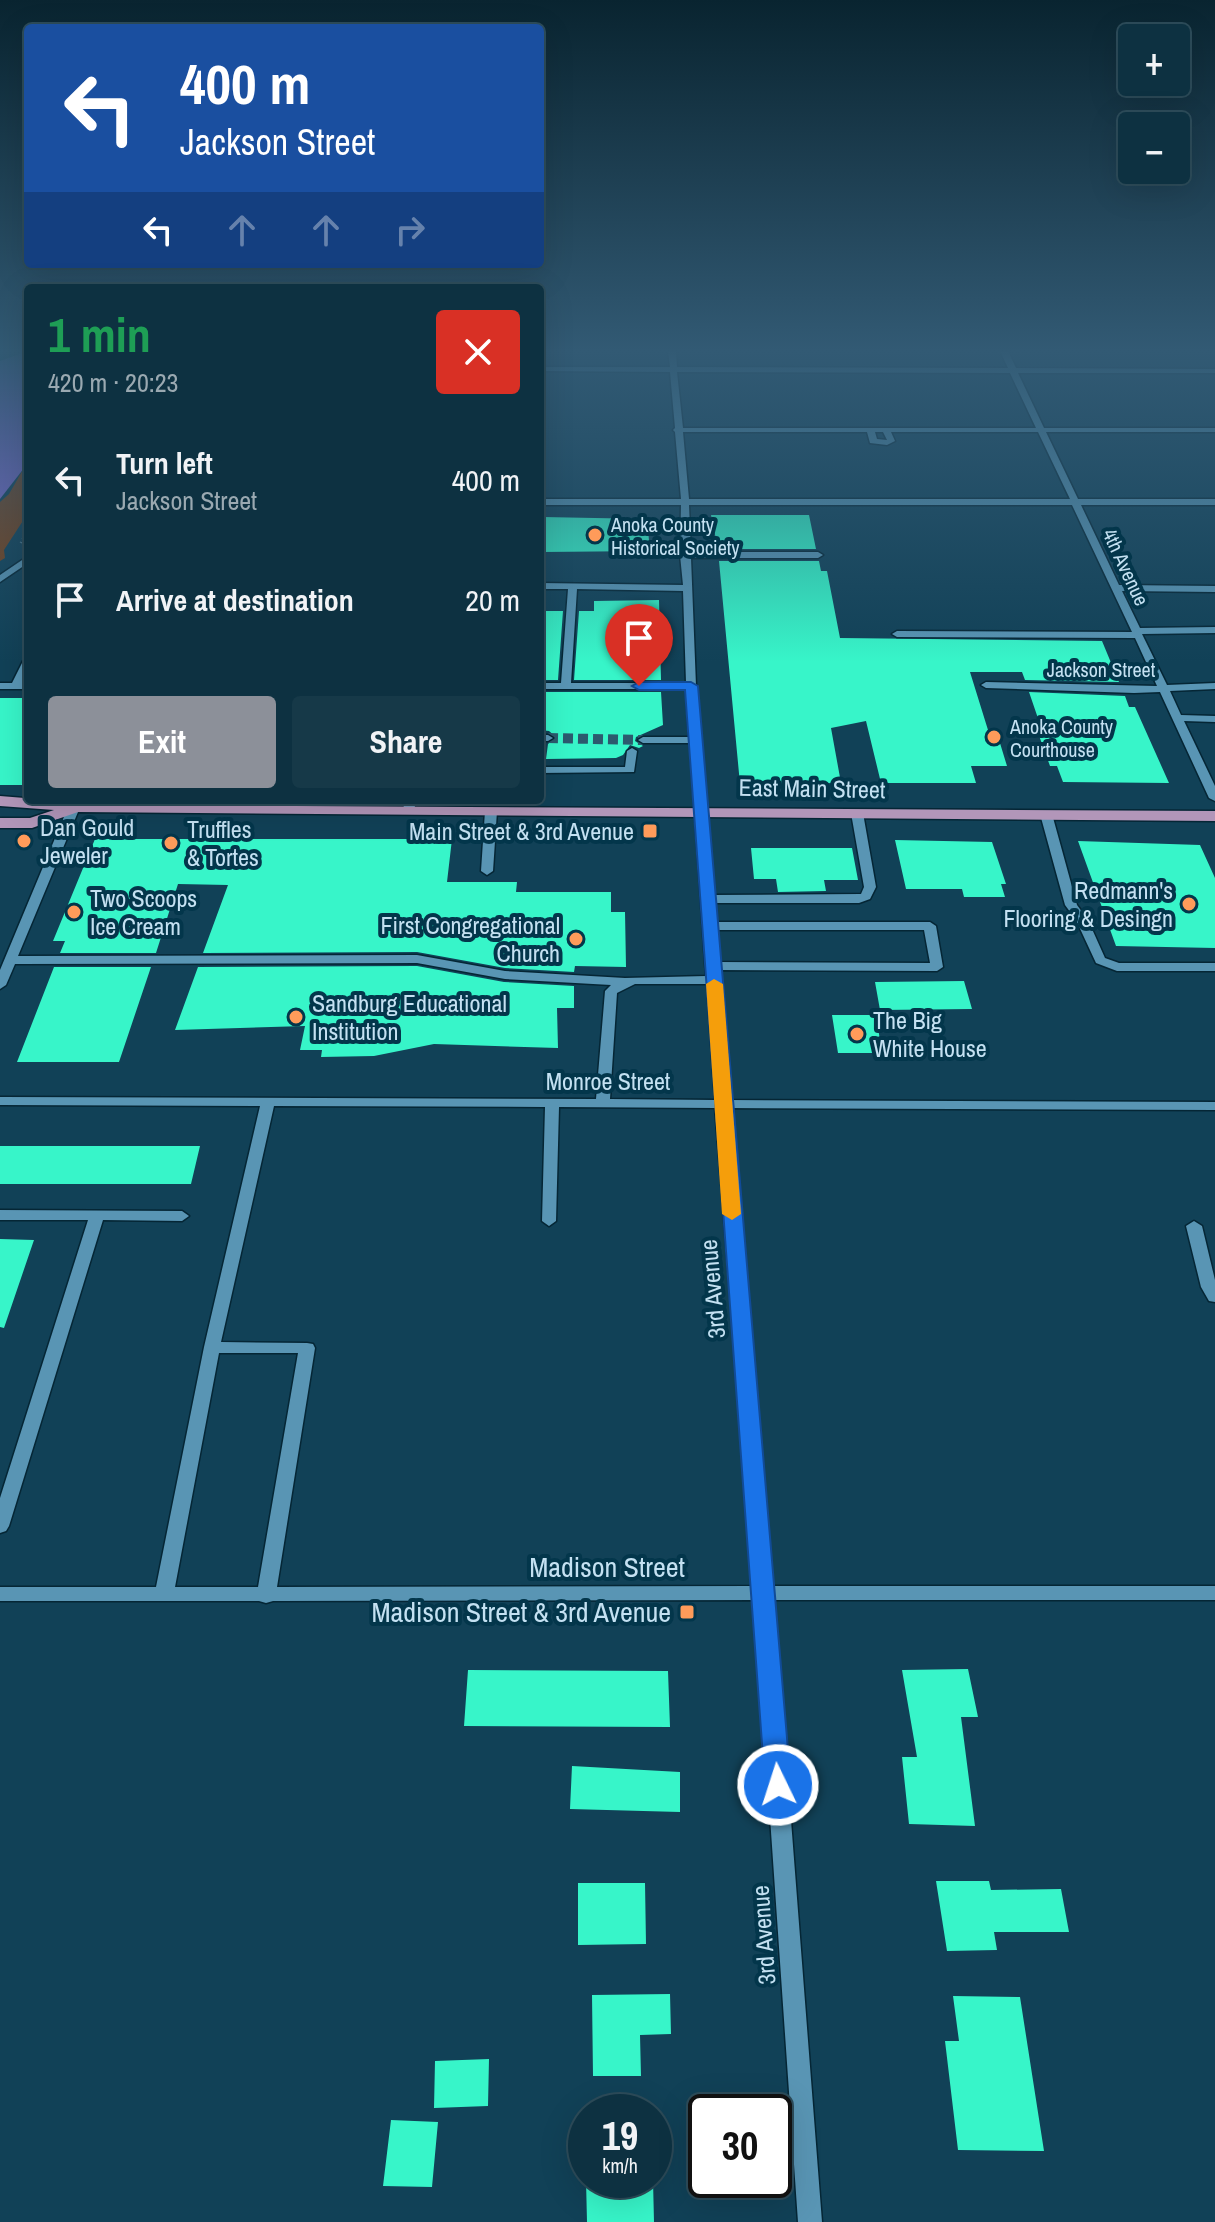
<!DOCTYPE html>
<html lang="en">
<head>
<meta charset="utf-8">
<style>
  :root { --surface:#0d3141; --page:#163948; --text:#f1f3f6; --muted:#9aa9b1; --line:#2d4c5a; --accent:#8c9099 }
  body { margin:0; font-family:"Archivo Narrow",sans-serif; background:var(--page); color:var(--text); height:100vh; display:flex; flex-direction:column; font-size:30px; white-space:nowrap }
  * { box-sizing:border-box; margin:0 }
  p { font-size:26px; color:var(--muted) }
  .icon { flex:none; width:44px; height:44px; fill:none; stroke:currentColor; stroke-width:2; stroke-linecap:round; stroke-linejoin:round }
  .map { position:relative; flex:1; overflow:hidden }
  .side { position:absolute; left:24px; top:284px; width:520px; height:520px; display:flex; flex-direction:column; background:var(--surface); border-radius:8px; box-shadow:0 8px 32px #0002,0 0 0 2px var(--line) }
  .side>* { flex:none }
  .top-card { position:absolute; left:24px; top:24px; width:520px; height:244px; border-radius:8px; box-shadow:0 8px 32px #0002,0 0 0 2px var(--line); background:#1a4fa0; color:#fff; overflow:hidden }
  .controls { position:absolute; left:1118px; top:24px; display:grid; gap:16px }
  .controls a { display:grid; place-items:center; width:72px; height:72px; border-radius:8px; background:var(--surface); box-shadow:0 8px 32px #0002,0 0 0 2px var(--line); font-size:40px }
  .speed { position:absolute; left:568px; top:2094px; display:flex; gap:16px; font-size:40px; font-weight:700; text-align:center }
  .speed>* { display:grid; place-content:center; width:104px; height:104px; border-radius:50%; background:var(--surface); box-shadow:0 8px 32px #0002,0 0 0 2px var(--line); line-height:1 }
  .speed small { font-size:20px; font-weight:400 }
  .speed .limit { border:4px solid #111; border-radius:12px; background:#fff; color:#111 }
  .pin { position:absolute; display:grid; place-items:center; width:68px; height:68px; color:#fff; margin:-82px -34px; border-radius:50% 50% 50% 0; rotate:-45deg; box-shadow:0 0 8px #0007 }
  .pin .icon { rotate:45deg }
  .me { position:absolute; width:88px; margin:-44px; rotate:356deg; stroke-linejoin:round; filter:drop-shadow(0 0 6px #0008) }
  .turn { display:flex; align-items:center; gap:28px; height:168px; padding:0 24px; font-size:36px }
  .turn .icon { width:104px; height:104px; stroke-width:2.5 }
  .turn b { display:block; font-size:56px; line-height:68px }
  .lanes { display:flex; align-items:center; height:76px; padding:0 24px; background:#0003; justify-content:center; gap:40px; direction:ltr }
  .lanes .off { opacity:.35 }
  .round { display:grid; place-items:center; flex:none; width:84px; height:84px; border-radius:8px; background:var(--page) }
  .overview { display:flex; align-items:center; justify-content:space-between; height:136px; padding:0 24px }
  h1 { font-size:48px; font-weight:700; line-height:60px; color:#1e9e55 }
  .action { display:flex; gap:16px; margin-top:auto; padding:16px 24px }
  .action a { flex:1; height:92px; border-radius:8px; background:var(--accent); color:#fff; font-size:32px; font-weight:700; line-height:92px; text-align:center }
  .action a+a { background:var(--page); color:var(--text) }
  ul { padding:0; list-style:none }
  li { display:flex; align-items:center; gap:24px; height:120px; padding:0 24px }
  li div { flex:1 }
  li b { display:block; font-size:30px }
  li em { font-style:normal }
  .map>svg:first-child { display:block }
  .green { fill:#7b4118 }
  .water { fill:#866cd7 }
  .building { fill:#37f5c9 }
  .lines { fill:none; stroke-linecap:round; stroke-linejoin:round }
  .minor-tunnel { stroke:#2c596e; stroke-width:10; stroke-dasharray:10 5; stroke-linecap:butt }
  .minor-casing { stroke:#052635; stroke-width:3 }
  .major-casing { stroke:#052635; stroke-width:3 }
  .path { stroke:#5b8397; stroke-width:3; stroke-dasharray:1 3; stroke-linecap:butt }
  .minor { fill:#5995b4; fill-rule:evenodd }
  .major { fill:#b296b9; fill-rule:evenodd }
  .route { fill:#1a73e8; stroke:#114b97; stroke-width:2 }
  .slow { fill:#f59e0b }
  .poi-dot { fill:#ff9b5a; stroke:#03364b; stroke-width:3 }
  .labels { text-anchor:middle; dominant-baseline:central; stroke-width:8; stroke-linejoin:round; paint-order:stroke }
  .far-poi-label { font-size:20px; fill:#c4e1f2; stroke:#03364b; text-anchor:start }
  .far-street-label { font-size:20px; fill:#c4e1f2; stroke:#03364b }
  .street-label { font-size:24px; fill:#c4e1f2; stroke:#03364b }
  .poi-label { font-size:24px; fill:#c4e1f2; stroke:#03364b; text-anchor:start }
  .near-street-label { font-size:28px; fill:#c4e1f2; stroke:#03364b }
  .near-poi-label { font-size:28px; fill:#c4e1f2; stroke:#03364b; text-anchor:end }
</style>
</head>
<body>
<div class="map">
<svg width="1215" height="2222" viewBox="0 0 1215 2222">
  <rect width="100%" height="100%" fill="#114157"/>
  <path class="green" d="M28 461V513L4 550 5 558 0 561V502L9 494Z"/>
  <path class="water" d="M28 351V463L0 499V361Z"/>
  <path class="building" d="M711 515H809L816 549H718Z
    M543 517 647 519 650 551 541 552Z
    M719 561H819L821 571H827L840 638 1102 641 1119 682 1025 680 1022 672H970L988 730H996L1007 766H971L976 783H881L866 721 831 728 841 783 740 784Z
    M659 600 661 680H574L579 611H594V601Z
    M540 611H563L558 680H540Z
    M540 692H661L663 725 636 737 635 741 643 746 639 748 630 745 623 755 616 758 546 759 548 744 556 737 549 731 540 730Z
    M1029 692 1125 696 1129 707H1135L1169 783 1063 782 1057 766H1050L1037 730H1042Z
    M0 698H28V785H0Z
    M95 839H452L447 882H517L516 892H611V912H625L626 967 575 966 574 972 505 968 417 952 203 953 228 885 178 884 156 953H60L65 941H53Z
    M895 840 992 842 1006 884H1001L1005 897H964L962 889H906Z
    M1078 841 1200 845 1215 878V948L1116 946Z
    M751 848H852L858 880H824L826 891 778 892 776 879H754Z
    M417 966 504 982 574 986V1008H557L558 1048 434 1044 374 1056 321 1057 322 1050H300L305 1026 175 1030 198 967Z
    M54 967H151L119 1062H17Z
    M964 981 972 1009 880 1010 875 982Z
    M832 1015H876L882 1053H838Z
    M0 1146H200L191 1184H0Z
    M0 1239 34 1240 4 1328 0 1327Z
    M968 1669 978 1717H961L975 1826 909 1824 902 1757H917L902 1670Z
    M468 1670 668 1671 670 1727 464 1726Z
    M572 1766 680 1772V1812L570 1809Z
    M936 1881H989L991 1890 1061 1889 1069 1932H994L997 1950 947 1951Z
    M578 1883H645L646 1944 578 1945Z
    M670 1994 671 2034 640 2035 641 2076H593L592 1995Z
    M953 1996 1020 1997 1044 2151 958 2150 945 2041H959Z
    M489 2059 488 2106 434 2108 435 2061Z
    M391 2120 438 2122 432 2187 383 2186Z
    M586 2180H653L654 2222H587Z"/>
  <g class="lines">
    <path class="minor-tunnel" d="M548 738 643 740"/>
    <defs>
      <path id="minor" d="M668 351H676L677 367 1008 368 1000 351H1008L1016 368 1215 369V373H1018L1044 428H1215V432H1046L1078 499H1215V505H1081L1119 585 1215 586V592L1122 591 1140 628 1215 627V633L1142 634 1167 685 1215 683V689L1170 691 1181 715 1215 716V722L1184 721 1215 786V801L1209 798 1160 692 1134 693 986 688 981 685 986 682 1157 686 1135 638 897 637 892 634 897 631 1132 632 1072 505H689L691 552H818L823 555 818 558H691L696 686 713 895 861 894 864 887 851 813 857 810 863 813 876 887 870 899 859 903H713L715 922H930L936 926 943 967 937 971 718 970 729 1100 1215 1102V1110L729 1108 772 1586H1215V1600H774L822 2222H798L755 1600 273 1601 266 1603 259 1601H0V1587H156L204 1347 260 1106 0 1105V1097L596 1099 605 991 611 985 505 979 417 963 15 964 6 985 0 989V970L71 800H83L18 956 417 955 505 971 625 978 706 976 690 743H643L638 740 643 737H689L686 689H540V683H561L568 589H540V583L683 585 680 555 681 505H540V499H681L675 432 673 430 675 428 670 372 540 371V367H670ZM677 372 1010 373 1036 428H683ZM683 432H867L870 443 887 445 895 441 891 432H1038L1070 499H689ZM875 432H883L887 440 877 439ZM577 589 683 591 686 683H571ZM715 930H924L930 963 718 962ZM635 984H707L715 1100 610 1099 617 993ZM274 1106 545 1107 542 1221 549 1226 556 1221 559 1107 715 1108 754 1586 277 1587 315 1348 313 1344 307 1343 221 1342ZM219 1353H298L258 1587H175Z
        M28 556V563L0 582V575Z
        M28 658V672L23 683H28V689H0V683H12L23 661Z
        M540 735H548L553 738 548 741H540Z
        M632 748 637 751 634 772 540 773V767H625L627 751Z
        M405 800H417L413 812 409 813 403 810Z
        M491 808 497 811 493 871 487 875 481 871 485 811Z
        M1046 811 1052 814 1077 905 1088 920 1105 958 1119 963H1215V971H1117L1096 963 1076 920 1065 905 1040 814Z
        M0 1210 182 1211 189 1216 182 1221 103 1220 9 1526 6 1531 0 1533V1498L88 1220H0Z
        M1194 1221 1202 1226 1215 1280V1302L1209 1301 1201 1287 1186 1226Z"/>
      <path id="major" d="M0 796 111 805 1215 811V821L78 812 32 828H0V818H30L54 810 0 806Z"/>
    </defs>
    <use href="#minor" class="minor-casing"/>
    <use href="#major" class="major-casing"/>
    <path class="path" d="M21 543 28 530"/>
    <use href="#minor" class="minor"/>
    <use href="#major" class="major"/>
  </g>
  <linearGradient id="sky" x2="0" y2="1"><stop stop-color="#092430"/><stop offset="0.53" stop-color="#325a74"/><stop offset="1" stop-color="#325a74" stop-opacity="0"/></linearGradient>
  <rect width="1215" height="662" fill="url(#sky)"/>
  <path class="route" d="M691 682 698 686 791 1785 788 1793 778 1796 769 1793 765 1785 685 690H639L632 686 639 682Z"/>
  <path class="slow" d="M714 979 723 984 741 1214 732 1220 722 1214 706 984Z"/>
  <g class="poi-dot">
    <circle cx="595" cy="535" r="8"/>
    <circle cx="994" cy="737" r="8"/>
    <rect x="642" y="823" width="16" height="16" rx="4"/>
    <circle cx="24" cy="841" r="8"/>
    <circle cx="171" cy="843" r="8"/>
    <circle cx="1189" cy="904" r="8"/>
    <circle cx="74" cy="912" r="8"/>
    <circle cx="576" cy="939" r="8"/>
    <circle cx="296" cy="1017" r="8"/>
    <circle cx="857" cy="1034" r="8"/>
    <rect x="679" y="1604" width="16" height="16" rx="4"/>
  </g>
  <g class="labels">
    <g class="far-poi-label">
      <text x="611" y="524">Anoka County<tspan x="611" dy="23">Historical Society</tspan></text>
      <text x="1010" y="726">Anoka County<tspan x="1010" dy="23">Courthouse</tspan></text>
    </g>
    <g class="far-street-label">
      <text transform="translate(1126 567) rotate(65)">4th Avenue</text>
      <text x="1101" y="669">Jackson Street</text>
    </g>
    <g class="street-label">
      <text transform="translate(812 788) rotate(1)">East Main Street</text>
      <text x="608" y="1081">Monroe Street</text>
      <text transform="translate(712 1289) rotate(-95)">3rd Avenue</text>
      <text transform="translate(763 1935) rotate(-94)">3rd Avenue</text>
    </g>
    <g class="poi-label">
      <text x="40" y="827">Dan Gould<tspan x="40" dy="28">Jeweler</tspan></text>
      <text x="187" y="829">Truffles<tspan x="187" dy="28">&amp; Tortes</tspan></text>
      <text x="634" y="831" text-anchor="end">Main Street &amp; 3rd Avenue</text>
      <text x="1173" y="890" text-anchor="end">Redmann's<tspan x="1173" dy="28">Flooring &amp; Desingn</tspan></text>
      <text x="90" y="898">Two Scoops<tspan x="90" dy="28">Ice Cream</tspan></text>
      <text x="560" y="925" text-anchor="end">First Congregational<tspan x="560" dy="28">Church</tspan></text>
      <text x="312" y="1003">Sandburg Educational<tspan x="312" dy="28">Institution</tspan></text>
      <text x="873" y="1020">The Big<tspan x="873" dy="28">White House</tspan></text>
    </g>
    <g class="near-street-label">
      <text x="607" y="1567">Madison Street</text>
    </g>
    <g class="near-poi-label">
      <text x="671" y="1612">Madison Street &amp; 3rd Avenue</text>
    </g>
  </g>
</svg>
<div class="controls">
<a>+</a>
<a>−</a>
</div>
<div class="speed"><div>19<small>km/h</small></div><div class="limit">30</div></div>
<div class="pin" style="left:639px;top:686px;background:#d93025"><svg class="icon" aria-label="arrive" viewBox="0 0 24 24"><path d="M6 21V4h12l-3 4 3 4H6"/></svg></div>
<svg class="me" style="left:778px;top:1785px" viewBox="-20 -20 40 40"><circle r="17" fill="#1a73e8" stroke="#fff" stroke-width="3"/><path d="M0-11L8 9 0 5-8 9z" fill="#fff"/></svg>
<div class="top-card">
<div class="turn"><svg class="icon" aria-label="left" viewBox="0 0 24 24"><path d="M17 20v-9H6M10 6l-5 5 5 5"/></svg><div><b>400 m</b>Jackson Street</div></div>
<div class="lanes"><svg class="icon" aria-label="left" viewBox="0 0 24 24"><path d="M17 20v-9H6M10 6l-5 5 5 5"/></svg><svg class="icon off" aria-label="ahead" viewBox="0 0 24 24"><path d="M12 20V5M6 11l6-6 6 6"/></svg><svg class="icon off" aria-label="ahead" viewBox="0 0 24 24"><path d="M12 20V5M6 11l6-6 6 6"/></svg><svg class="icon off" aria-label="right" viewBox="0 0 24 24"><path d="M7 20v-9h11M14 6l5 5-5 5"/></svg></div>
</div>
<section class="side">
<div class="overview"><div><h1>1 min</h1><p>420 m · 20:23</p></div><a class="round" style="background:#d93025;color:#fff"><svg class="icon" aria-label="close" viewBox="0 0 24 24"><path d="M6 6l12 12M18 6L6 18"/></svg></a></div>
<ul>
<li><svg class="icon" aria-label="left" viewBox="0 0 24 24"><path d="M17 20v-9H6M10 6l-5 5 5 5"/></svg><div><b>Turn left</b><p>Jackson Street</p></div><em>400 m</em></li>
<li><svg class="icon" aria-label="arrive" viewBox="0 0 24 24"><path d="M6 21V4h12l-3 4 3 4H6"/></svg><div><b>Arrive at destination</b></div><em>20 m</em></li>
</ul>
<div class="action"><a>Exit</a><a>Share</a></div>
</section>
</div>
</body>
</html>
